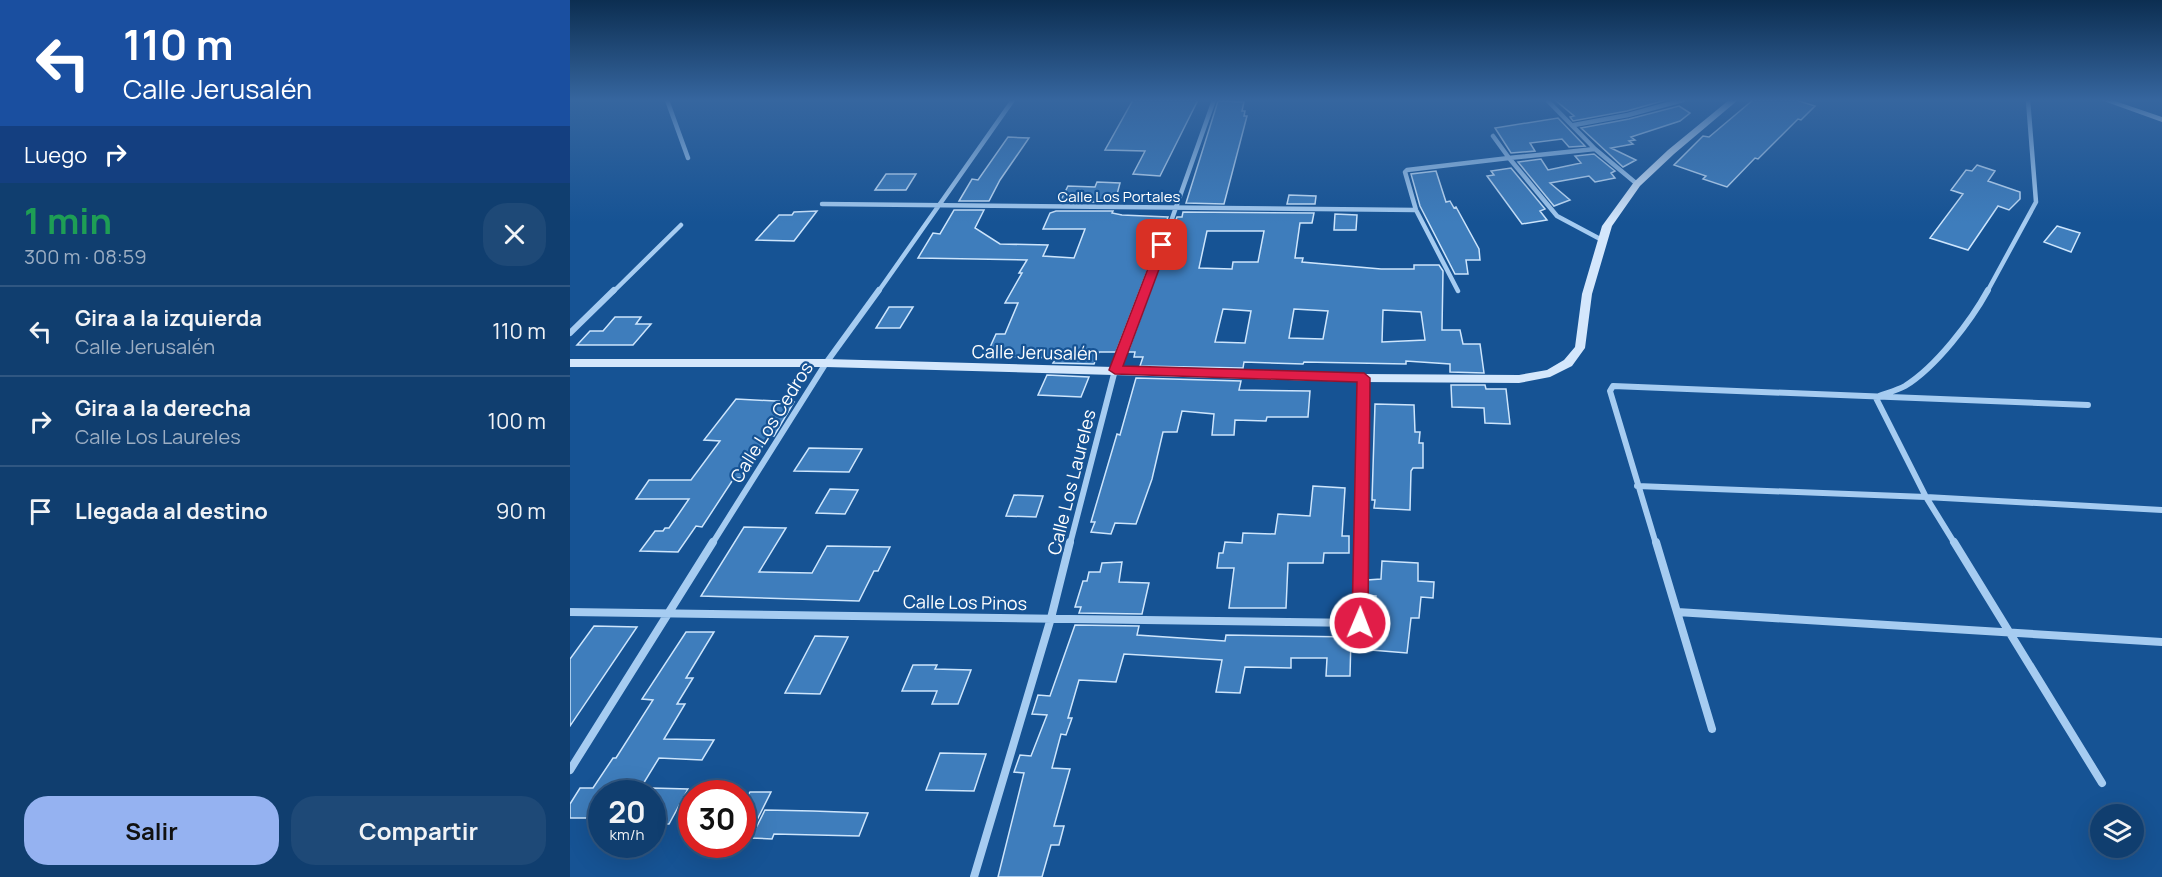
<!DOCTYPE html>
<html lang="es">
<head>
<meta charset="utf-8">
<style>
  :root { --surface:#103e6f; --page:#1e4977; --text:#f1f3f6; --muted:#9caec3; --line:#305782; --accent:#95b2f1 }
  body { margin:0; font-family:Manrope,sans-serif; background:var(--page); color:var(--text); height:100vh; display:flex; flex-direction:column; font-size:22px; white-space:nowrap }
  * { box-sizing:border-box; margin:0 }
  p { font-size:20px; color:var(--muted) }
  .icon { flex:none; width:33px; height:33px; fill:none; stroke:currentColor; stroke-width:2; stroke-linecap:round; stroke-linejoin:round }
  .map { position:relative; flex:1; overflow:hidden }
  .sheet { display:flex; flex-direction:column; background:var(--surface); width:570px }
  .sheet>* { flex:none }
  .guide { background:#1a4fa0; color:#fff; overflow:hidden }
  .controls { position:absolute; left:1520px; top:804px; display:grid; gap:12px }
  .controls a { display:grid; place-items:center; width:54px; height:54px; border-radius:50%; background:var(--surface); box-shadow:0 6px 24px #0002,0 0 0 2px var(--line); font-size:30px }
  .speed { position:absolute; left:18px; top:780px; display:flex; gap:12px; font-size:30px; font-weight:700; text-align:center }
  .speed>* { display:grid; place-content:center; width:78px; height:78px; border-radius:50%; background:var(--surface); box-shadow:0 6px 24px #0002,0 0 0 2px var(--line); line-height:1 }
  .speed small { font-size:15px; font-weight:400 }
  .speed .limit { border:9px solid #d22; background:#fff; color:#111 }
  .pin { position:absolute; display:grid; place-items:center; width:51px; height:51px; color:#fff; margin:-26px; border-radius:12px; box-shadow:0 3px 9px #0006 }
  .me { position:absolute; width:66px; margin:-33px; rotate:1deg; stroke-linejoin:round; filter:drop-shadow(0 0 4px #0008) }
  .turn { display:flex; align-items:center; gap:21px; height:126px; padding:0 24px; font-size:27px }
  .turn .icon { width:78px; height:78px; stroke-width:2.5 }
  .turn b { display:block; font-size:42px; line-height:51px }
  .then { display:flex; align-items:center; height:57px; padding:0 24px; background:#0003; gap:12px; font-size:22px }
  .round { display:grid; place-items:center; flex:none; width:63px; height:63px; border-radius:24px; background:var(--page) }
  .headline { display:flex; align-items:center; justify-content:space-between; height:102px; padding:0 24px }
  h1 { font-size:36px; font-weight:700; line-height:45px; color:#1e9e55 }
  .button { display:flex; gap:12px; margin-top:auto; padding:12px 24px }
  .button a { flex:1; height:69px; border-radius:24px; background:var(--accent); color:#111; font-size:24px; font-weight:700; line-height:69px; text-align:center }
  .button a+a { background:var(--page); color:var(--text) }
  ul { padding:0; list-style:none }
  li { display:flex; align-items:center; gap:18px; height:90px; padding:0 24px; border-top:2px solid var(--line) }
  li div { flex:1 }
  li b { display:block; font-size:22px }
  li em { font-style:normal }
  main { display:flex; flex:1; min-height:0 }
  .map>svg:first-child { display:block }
  .building { fill:#3e7dbc; stroke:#cde5fc; stroke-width:1.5; fill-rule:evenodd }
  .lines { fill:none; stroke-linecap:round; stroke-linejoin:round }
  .street-far2 { stroke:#a6ccf1; stroke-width:4.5 }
  .street-far1 { stroke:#a6ccf1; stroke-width:6 }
  .street { stroke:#a6ccf1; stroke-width:8 }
  .secondary { fill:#d4e7fc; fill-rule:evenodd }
  .route { fill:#e11d48; stroke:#92132f; stroke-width:1.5 }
  .labels { text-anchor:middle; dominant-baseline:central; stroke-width:4.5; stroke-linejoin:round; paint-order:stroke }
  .far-street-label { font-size:15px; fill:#fff; stroke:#165394 }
  .street-label { font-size:18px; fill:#fff; stroke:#165394 }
</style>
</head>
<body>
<main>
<section class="sheet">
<div class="guide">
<div class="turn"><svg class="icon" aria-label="left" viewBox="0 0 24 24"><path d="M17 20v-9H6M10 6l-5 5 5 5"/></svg><div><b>110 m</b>Calle Jerusalén</div></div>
<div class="then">Luego<svg class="icon" aria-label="right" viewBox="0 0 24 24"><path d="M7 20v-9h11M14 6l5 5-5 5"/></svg></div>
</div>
<div class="headline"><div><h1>1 min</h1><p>300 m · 08:59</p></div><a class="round"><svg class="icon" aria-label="close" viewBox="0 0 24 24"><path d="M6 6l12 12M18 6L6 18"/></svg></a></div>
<ul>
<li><svg class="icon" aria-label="left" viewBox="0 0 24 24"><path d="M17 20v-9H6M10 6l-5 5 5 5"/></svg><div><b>Gira a la izquierda</b><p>Calle Jerusalén</p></div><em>110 m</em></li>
<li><svg class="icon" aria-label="right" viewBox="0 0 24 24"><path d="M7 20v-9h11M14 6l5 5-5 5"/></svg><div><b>Gira a la derecha</b><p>Calle Los Laureles</p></div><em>100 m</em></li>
<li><svg class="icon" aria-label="arrive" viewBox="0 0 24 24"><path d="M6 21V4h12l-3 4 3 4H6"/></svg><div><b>Llegada al destino</b></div><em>90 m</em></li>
</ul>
<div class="button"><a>Salir</a><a>Compartir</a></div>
</section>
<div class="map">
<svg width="1592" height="877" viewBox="0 0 1592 877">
  <rect width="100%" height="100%" fill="#165394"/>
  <path class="building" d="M563 100H628L590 176 563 174 575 151 535 150Z
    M985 100H1096L1057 111 1003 121 1000 117 1004 116Z
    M1183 100H1226L1245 106 1231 120 1228 119 1188 159 1185 158 1157 187 1133 179 1136 176 1104 165 1133 136 1139 137Z
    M648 101 674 102 672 111H675L674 116H677L654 204 616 203Z
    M1109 106 1120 113 1110 121 1061 137 1065 140 1059 141 1063 144 1041 148 1066 160 1053 167 1011 128 1059 119Z
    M988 118 1015 146 999 147 992 139 960 143 965 151 941 153 925 128Z
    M438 137 459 138 430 180 419 201H389L402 179 408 180Z
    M1024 154 1045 171 1041 173 1045 178 1025 182 1019 176 980 183 1000 200 984 206 948 162 971 159 978 170 1011 163 1005 156Z
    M1407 165 1425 171 1418 181 1450 192V199L1439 210 1428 206 1398 250 1360 238 1393 194 1381 190 1396 170 1402 171Z
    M941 168 975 209 970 211 977 220 952 224 917 176 924 175 921 171Z
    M866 171 876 202 880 201 884 208 886 207 909 249 910 260H896L898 274H885L850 206 841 174Z
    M316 174H346L336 190H305Z
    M527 182 550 183 545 202H490L498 186 525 187Z
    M719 195 746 196 745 204H717Z
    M384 210H414L405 228 430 244 478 245 473 256 504 258 515 229H473L480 213 486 211H543L542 213 552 215 598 217 546 352H529L524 364 483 363 486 358 416 356 426 334H435L448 303H435L452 273H449L457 260 348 258 363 233 370 234Z
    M247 211 224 241 186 240 209 215H222L224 212Z
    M613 212 744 213 742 223H730L725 258H733L732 262 811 269H844V265H869L873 271 872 330H890L893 344H910L914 373 880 372V364L836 361V364L734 362 733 364 674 362 673 368 570 366 573 357H564L565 352H558L607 217H612ZM637 231H694L688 262H663L662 269 629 268ZM653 309 681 311 675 343 645 342ZM724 309 758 311 753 339 719 338ZM813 310 851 312 855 340 812 342Z
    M765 214 787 215 786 230H764Z
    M1487 226 1510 233 1501 252 1474 242Z
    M319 307H343L330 328H306Z
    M45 317H71L66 324H81L63 345H7L20 331H33Z
    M477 375 519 377 511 397 468 395Z
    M566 378 671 381 669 390 740 391 738 417H697L696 421 665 420 664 435H642L644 414 612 411 607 432H593L582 479 566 524 545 523 541 534 521 532 525 522H521L547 434 550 435Z
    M881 385H915L916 389H936L940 424 915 423 914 408 882 407Z
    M166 399 224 402 204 436H199L172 478H164L132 527 126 526 108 552 70 551 85 531H93L95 528H99L119 499H66L79 480H121L150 441 134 440Z
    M805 404 844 405 845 432H850L849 443H853V468H843L841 471 840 510 804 508 805 500H802Z
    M239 448 292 449 279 472 224 471Z
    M743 486 775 488 772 536H779V553H754L753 563H718L716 608H659L664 568H647L649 553H653L655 542 672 543 673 533 705 534 708 514 740 516Z
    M260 489 288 490 275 514 246 513Z
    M444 495 473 496 466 517 436 516Z
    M174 527 216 528 189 572 242 573 257 546 320 547 308 571H304L289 601 131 596Z
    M812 561 848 563V581L864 582 863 598 851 597 849 618H841L837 653 801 650 806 596 796 595 797 580 811 579Z
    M552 562 549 582 579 583 572 614 509 613 511 607H505L513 581H517L519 572H530L532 563Z
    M505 625 569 626 567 635 655 641 656 635 781 637 780 676H756L757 658H721V668L675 667 670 693 646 692 652 660 554 654 546 682 509 680 498 718H502L496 735 491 734 482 768 500 769 484 826H494L489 845H481L472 877H428L454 773 444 772 450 755 461 756 477 715 462 714 468 695 480 696Z
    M24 626 67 627 0 726V659Z
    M116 632H144L116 678H123L107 704H115L94 739 144 740 132 760 89 758 67 794H32V818H0V804L10 788H23L43 758H46L83 700 72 699Z
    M245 636 278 637 250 694 215 693Z
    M343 665H367L365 669 401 670 388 704H362L367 691H332Z
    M370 753 416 754 404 791 356 790Z
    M82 788 118 789 99 824H82Z
    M180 792H201L187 820H172V806Z
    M195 810 243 811 298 813 289 836 204 834 202 839 181 838Z"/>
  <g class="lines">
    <path class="street-far2" d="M97 100 118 158
      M977 100 1025 149 1067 184
      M1004 125 1058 115 1113 100
      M923 136 939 158 1025 149
      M252 204 846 210
      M888 291 846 210 835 172 837 170 939 158 987 216 1032 240
      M43 292 111 225
      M308 292 443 100
      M576 292 644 100
      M1417 292 1466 202 1458 100"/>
    <path class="street-far1" d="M0 333 44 290
      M1309 396C1317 393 1328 390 1335 386 1366 367 1401 321 1418 290
      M1306 398 1356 497 1385 544
      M1067 486 1356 497 1592 510
      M142 544 256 363 309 290
      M500 544 545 370 576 290
      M791 544 793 378
      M1086 544 1040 391 1043 386 1518 405"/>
    <path class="street" d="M1086 542 1142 729
      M1384 542 1532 783
      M0 612 790 623 791 542
      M1107 612 1592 642
      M0 770 143 542
      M404 877 481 618 500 542"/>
    <path class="secondary" d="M1159 100H1168L1104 154 1070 186 1042 226 1022 294 1015 348 1002 366 980 377 949 383 793 382 256 367H0V359H256L793 374 949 375 977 370 994 360 1005 347 1012 294 1032 226 1064 182 1098 150Z
      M1531 100H1542L1592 117V122Z"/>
  </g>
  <linearGradient id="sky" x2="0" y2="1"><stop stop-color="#0c2e51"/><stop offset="0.45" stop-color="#36669f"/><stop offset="1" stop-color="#36669f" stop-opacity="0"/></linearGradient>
  <rect width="1592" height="223" fill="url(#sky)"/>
  <path class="route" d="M592 242 598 245 553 366 794 373 800 378 798 623 796 628 790 630 784 628 782 623 787 382 545 374 539 370 587 245Z"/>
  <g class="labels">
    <g class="far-street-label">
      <text x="549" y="196">Calle Los Portales</text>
    </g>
    <g class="street-label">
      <text transform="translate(465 352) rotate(1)">Calle Jerusalén</text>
      <text transform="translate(201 422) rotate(-58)">Calle Los Cedros</text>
      <text transform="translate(501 482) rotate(-76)">Calle Los Laureles</text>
      <text transform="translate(395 602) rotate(1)">Calle Los Pinos</text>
    </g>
  </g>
</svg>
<div class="controls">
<a><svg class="icon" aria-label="layers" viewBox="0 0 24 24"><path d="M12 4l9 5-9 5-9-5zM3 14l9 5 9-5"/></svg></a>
</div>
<div class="speed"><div>20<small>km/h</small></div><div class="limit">30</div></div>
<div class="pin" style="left:592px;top:245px;background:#d93025"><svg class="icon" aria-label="arrive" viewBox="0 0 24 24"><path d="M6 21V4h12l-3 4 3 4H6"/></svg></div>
<svg class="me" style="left:790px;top:623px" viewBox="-20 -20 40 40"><circle r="17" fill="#e11d48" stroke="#fff" stroke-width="3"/><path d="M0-11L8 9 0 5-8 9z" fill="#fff"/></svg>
</div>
</main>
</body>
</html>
